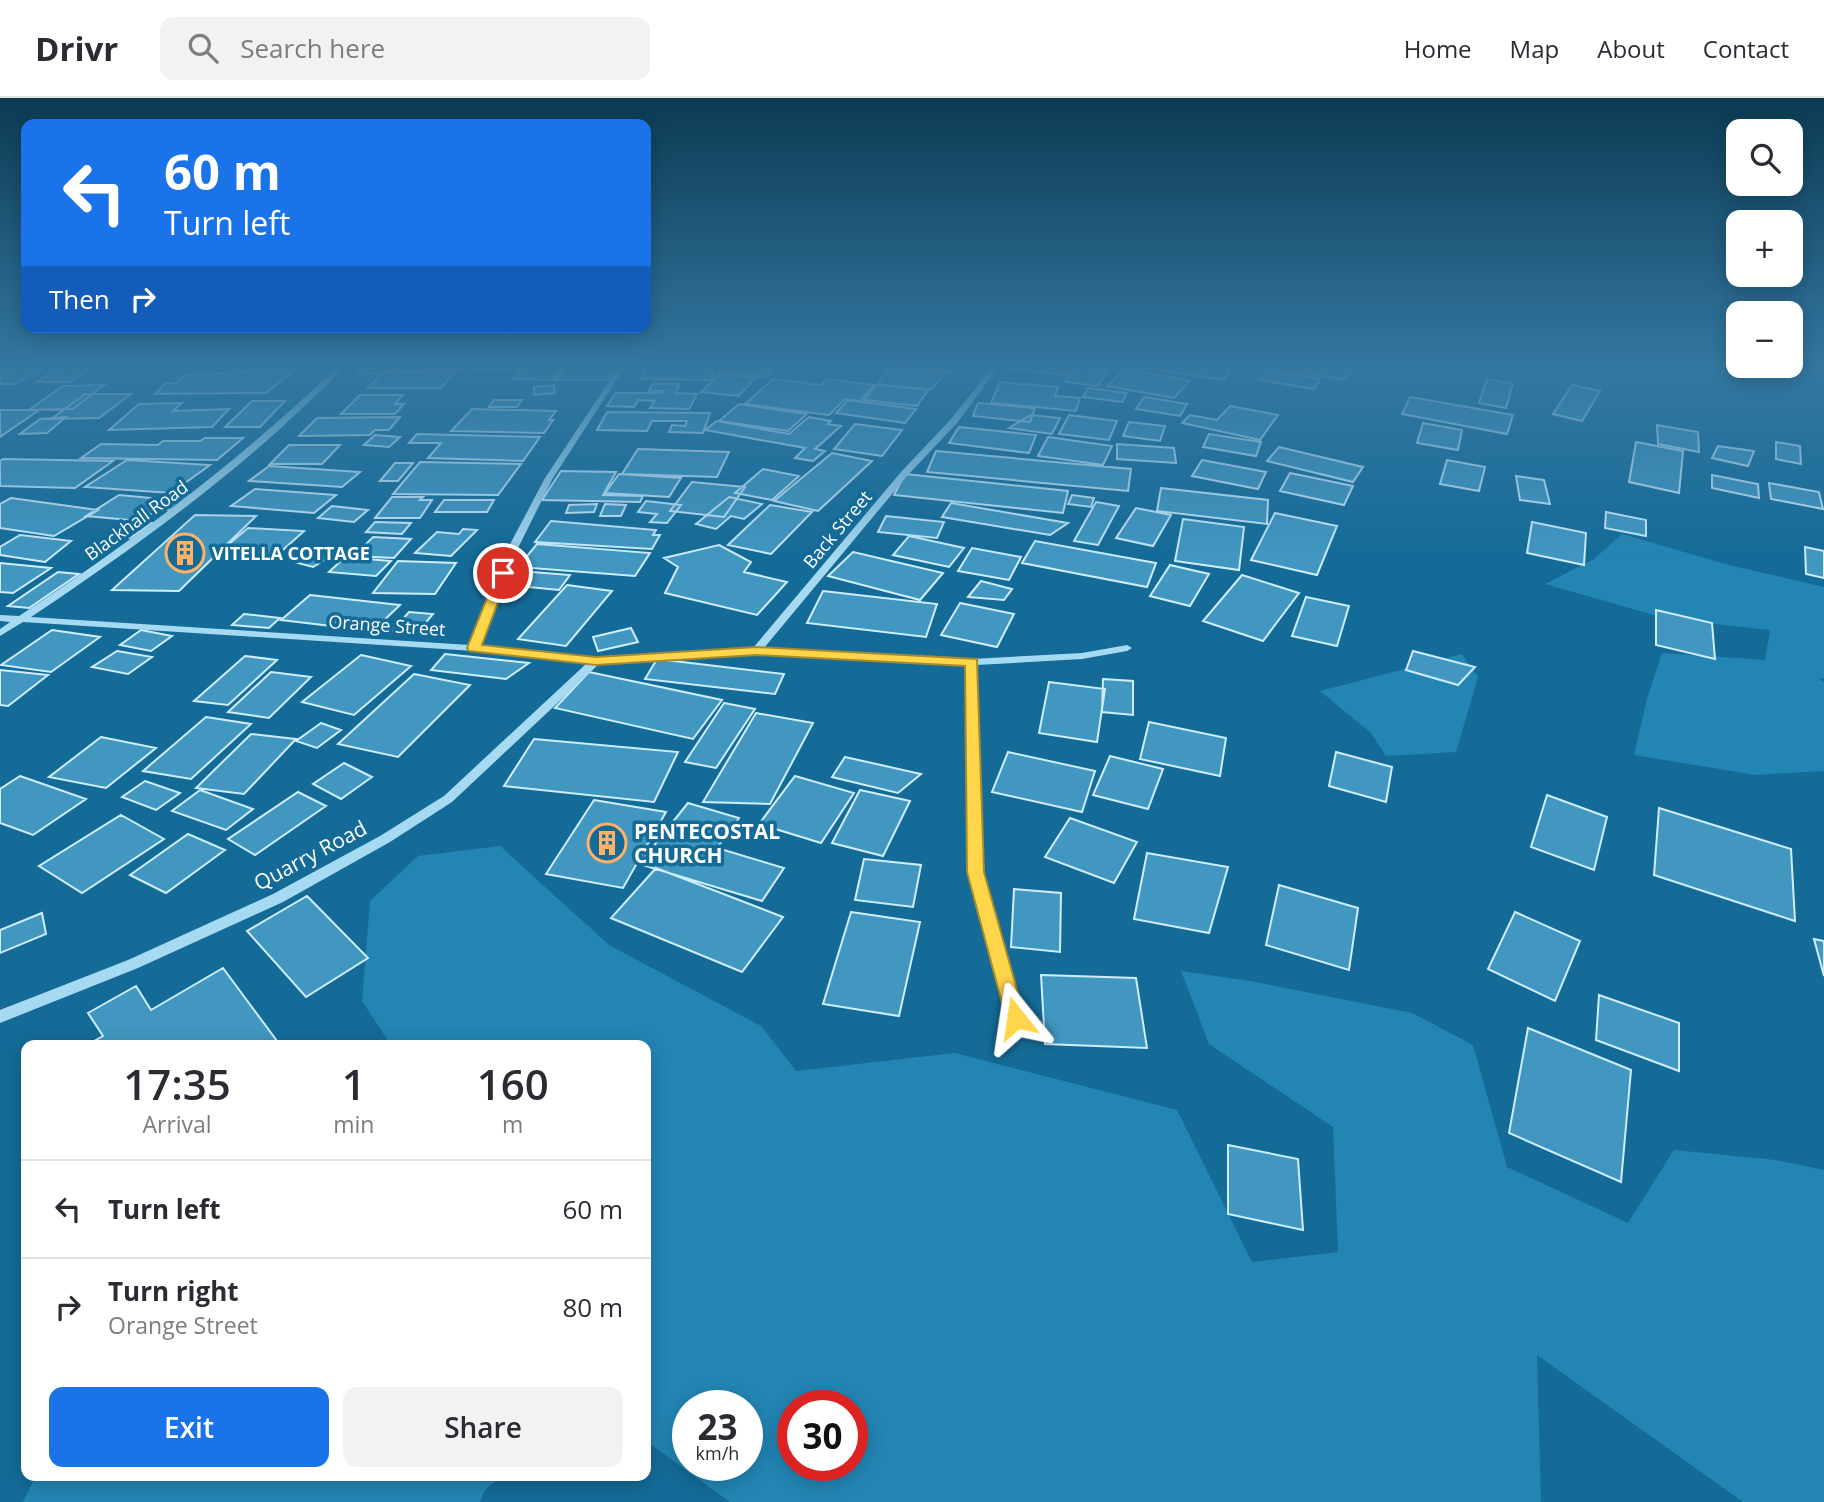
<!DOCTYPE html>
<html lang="en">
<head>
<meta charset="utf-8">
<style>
  :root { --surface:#fff; --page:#f2f2f3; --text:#2b2b33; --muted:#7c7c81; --line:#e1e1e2; --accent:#1a73e8 }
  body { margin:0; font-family:"Open Sans",sans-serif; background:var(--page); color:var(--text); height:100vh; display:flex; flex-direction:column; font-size:26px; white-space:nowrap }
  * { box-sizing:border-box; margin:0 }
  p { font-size:23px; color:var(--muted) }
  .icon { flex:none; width:38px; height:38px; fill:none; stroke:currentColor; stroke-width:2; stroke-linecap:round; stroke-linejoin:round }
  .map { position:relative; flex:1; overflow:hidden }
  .side { position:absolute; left:21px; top:942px; width:630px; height:441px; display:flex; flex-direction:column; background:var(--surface); border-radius:14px; box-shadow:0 4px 18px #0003 }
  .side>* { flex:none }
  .banner { position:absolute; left:21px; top:21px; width:630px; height:214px; border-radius:14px; box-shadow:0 4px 18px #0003; background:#1a73e8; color:#fff; overflow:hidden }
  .fabs { position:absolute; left:1726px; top:21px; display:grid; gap:14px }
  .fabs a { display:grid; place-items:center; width:77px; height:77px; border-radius:14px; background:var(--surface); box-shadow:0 4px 18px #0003; font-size:35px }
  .speed { position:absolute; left:672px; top:1292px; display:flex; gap:14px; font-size:35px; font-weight:700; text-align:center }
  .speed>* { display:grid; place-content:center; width:91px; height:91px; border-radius:50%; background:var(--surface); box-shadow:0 4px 18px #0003; line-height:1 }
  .speed small { font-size:18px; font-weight:400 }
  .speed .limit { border:10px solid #d22; background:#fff; color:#111 }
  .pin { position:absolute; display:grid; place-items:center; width:60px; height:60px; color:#fff; margin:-30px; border:4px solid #fff; border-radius:50%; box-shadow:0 2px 7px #0007 }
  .me { position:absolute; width:77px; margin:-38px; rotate:345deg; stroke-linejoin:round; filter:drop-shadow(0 0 5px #0008) }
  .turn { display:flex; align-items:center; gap:24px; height:147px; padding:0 28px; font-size:32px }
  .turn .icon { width:91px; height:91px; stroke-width:2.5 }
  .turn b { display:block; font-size:49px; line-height:60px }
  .then { display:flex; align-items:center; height:66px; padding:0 28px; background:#0003; gap:14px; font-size:26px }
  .eta { display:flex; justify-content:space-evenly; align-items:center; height:119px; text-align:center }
  .eta b { font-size:42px; font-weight:600; line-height:49px }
  .action { display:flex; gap:14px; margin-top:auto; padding:14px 28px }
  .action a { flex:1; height:80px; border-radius:14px; background:var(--accent); color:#fff; font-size:28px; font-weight:600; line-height:80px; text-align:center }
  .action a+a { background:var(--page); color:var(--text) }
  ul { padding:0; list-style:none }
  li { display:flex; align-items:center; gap:21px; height:98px; padding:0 28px; border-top:2px solid var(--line) }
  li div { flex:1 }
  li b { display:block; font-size:26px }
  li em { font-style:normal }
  header { display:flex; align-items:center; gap:42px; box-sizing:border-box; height:98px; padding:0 35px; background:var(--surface); border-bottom:2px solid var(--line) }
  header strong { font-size:33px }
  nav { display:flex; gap:38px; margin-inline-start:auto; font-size:24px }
  .search { width:490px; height:63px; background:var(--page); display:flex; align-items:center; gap:18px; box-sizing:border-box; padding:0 24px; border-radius:14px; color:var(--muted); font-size:26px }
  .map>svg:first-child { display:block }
  .green { fill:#2385b4; fill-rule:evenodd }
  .building { fill:#4197c0; stroke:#ceeefd; stroke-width:2 }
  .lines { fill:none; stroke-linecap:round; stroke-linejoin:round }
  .minor { fill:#a6daf2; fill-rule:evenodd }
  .route { fill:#ffd54a; stroke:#a68a30; stroke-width:2 }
  .labels { text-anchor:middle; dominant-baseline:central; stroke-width:7; stroke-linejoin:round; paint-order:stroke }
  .far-street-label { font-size:18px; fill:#fff; stroke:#146b97 }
  .far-poi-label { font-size:18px; font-weight:bold; fill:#fff; stroke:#146b97; text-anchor:start }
  .poi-label { font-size:21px; font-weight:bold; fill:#fff; stroke:#146b97; text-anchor:start }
  .street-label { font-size:21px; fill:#fff; stroke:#146b97 }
</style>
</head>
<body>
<header>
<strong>Drivr</strong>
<div class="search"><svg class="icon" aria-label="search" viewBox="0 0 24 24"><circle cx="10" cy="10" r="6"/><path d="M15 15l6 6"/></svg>Search here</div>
<nav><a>Home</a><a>Map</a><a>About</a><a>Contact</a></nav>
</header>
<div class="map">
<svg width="1824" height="1404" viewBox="0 0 1824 1404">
  <rect width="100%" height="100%" fill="#146b97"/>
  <path class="green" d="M1622 436 1729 467 1824 489V580L1819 581 1824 584V673L1756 677 1634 657 1647 601 1662 555 1765 562 1770 532 1668 521 1545 486 1594 461Z
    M1462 556 1478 579 1456 654 1386 658 1371 635 1320 593Z
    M500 748 609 847 761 928 796 973 955 955 1177 1012 1252 1164 1338 1154 1333 1029 1209 946 1181 873 1250 883 1412 915 1473 947 1507 1069 1628 1125 1674 1052 1775 1062 1824 1072V1404H1743L1537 1257 1541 1404H730L646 1343V947H391L362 903 370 803 418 758ZM688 1307H747V1367H688ZM793 1307H852V1367H793Z
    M36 1377H502L485 1392 480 1404H23Z"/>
  <path class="building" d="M0 267H49L15 286H0V278L8 273H0Z
    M62 267H93L71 284H37Z
    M366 267H398L392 275 358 276Z
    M433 267H469L466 272H429Z
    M477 267H518L516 271 474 272Z
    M525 267H565L554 282 513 281Z
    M568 267H618L608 282H556Z
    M649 267H709L706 272H715L711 282 641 281Z
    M889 267H957L950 274Z
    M1012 267H1071L1067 277 1010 271Z
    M1077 267 1109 272 1098 288 1065 284Z
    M1138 267H1225L1231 268 1224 282 1136 269Z
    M1298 267H1331L1352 270 1345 282 1294 273Z
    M740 268 773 271 767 279 717 275 722 269Z
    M891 269 945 276 930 292 877 286Z
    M296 271 266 295 155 296 166 285H176L184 277Z
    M1125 271 1190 283 1174 300 1107 288Z
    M1267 272 1320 281 1314 291 1260 282Z
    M384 274H455L441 290H368Z
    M720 276 756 280 738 298 701 294Z
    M773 281 821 287 827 281 874 287 860 303 845 301 829 317 745 306Z
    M1487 281 1513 286 1506 310 1479 305Z
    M1000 284 1058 289 1055 298 1080 300 1076 313 991 305Z
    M653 286H680L675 295 697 296 689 311 650 310 655 303 638 302 634 309 607 308 616 295H663L664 293H649Z
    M877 286 928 292 917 308 864 302Z
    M104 287 73 311 29 312 63 288Z
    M554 287 555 295 534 297V289Z
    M1572 287 1600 293 1582 323 1553 316Z
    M1088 290 1127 295 1122 304 1083 299Z
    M85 296H131L99 320 51 321Z
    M360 297H403L395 306H404L395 316H341Z
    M1144 299 1187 306 1180 318 1136 311Z
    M1410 299 1513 317 1507 336 1402 316Z
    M494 302H522L517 309H489Z
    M848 302 916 311 905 325 836 315Z
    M252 303H285L260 329H225Z
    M182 305 173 313 229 311 212 329 109 332 139 306Z
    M978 305 1035 310 1030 324 973 318Z
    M739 306 807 316 788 333 719 323Z
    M1230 308 1278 317 1260 342 1182 325 1190 317 1217 322Z
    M472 311 556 313 549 322H553L544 335 451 333Z
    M0 312H39L0 339Z
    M607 314 710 315 703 335 669 334 672 327 685 328 687 323H652L647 333 597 332Z
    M1031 317 1060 320 1052 336 1009 330Z
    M1069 317 1117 323 1109 342 1059 336Z
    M66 319 47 335 20 336 40 321Z
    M400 319 389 332H375L370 337 299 338 317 320Z
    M809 319 831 323 828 326 841 328 815 351 825 353 813 363 795 360 805 350 705 332 717 323 789 336Z
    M1129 324 1165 328 1160 343 1123 338Z
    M1423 325 1462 332 1458 352 1417 345Z
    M855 326 902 332 882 358 834 351Z
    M1657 327 1698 334 1699 354 1658 346Z
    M959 329 1036 337 1029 355 949 345Z
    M417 336 540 339 523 363 428 360 441 345H409Z
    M1209 336 1261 344 1256 358 1203 349Z
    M375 337 400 339 389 349 364 347Z
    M1048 339 1112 348 1103 367 1038 358Z
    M205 340H243L217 362 81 360 101 346 158 347 163 343H200Z
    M1636 344 1683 353 1679 395 1629 384Z
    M1776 344 1800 348 1801 366 1776 361Z
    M1117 346 1174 350 1176 365 1117 361Z
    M289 347H340L322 366H270Z
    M1718 348 1754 353 1748 368 1712 360Z
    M1279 349 1363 369 1353 384 1267 363Z
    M638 351 729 354 717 379 622 376Z
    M936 353 1131 371 1128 393 927 374Z
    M832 355 872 363 818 413 774 403Z
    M3 361 113 363 75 390 0 388V363Z
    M127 362 210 367 171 395 85 389Z
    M1202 362 1266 374 1258 391 1192 378Z
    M1447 362 1485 369 1479 393 1440 386Z
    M420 364 521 366 498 397 393 396Z
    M395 365H413L398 383H380Z
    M269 368 360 374 342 389 249 383Z
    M763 371 799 378 772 402 735 395Z
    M561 373 616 374 603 397 643 398 640 404 542 402Z
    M1290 375 1353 388 1344 407 1280 393Z
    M619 376 681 380 669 399 605 395Z
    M905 376 1068 393 1063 415 894 397Z
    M1712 377 1758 386 1759 400 1712 390Z
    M1516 378 1544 382 1550 406 1520 402Z
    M692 384 745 389 724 419 670 413Z
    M1769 385 1819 394 1823 411 1771 401Z
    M1161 390 1268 402 1267 426 1157 413Z
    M255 391 336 397 314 415 231 408Z
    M182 396 193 397 171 412 160 411Z
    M119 397 172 402 140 423 86 418Z
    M1072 397 1094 400 1091 409 1068 406Z
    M392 399H423L420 402H432L420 420H375Z
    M729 399 762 406 744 421 731 418 716 431 696 426Z
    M11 400 98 412 54 438 0 430V406Z
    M444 402H494L487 414H435Z
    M646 403 681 407 667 425 650 424 657 416 638 414Z
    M1096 404 1119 408 1098 447 1074 443Z
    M951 405 1068 425 1050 437 942 419Z
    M597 406 594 414 566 415 569 407Z
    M605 406 626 407 621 418H600Z
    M770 407 812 414 771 456 728 447Z
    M332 408 368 412 354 424 318 420Z
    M1136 410 1171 417 1153 448 1116 440Z
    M1606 414 1646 422V438L1605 430Z
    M1275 415 1337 428 1317 477 1251 462Z
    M195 417 256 418 179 493 112 492Z
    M886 418 944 424 937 440 878 434Z
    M1183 421 1244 429 1239 472 1175 463Z
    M551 423 656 432 653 437H660L652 451 535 444Z
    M139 424 152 425 130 440 116 439Z
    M375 424 411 425 402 436 366 434Z
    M1532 424 1586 435 1584 467 1527 455Z
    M248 430 304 433 274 460 216 457Z
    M463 431 477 432 451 458 415 455 437 434 459 436Z
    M20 437 71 443 45 464 0 457V449Z
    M909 438 964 450 949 469 893 457Z
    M373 439 411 441 394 460 354 458Z
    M104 440 120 441 103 453 87 451Z
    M1035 443 1156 465 1147 489 1022 465Z
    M537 446 650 455 635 478 518 469Z
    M719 447 751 464 744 474 787 484 757 517 665 495 678 469 664 460Z
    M314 449 336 455 313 469 290 463Z
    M1805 449 1824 453V480L1806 476Z
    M972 450 1021 459 1009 482 958 473Z
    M853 454 943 475 920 502 828 478Z
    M345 459 391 463 376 478 329 474Z
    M398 463 456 465 435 496 373 495Z
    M0 465 51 470 13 495 0 494Z
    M1170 467 1209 476 1190 508 1150 498Z
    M520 473 570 477 559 492 508 487Z
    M58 474 79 476 29 510 8 508Z
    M1242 477 1299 495 1263 543 1203 523Z
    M981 483 1012 491 1004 502 968 499Z
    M567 487 612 493 566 548 518 541Z
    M823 493 937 506 926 539 807 525Z
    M310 497 400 507 373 533 281 522Z
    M1306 499 1349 508 1337 548 1292 538Z
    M960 505 1014 516 997 549 941 537Z
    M1656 512 1712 525 1715 561 1656 547Z
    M409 514 433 516 417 535 392 533Z
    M244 516 280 520 269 530 232 527Z
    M631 530 638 544 598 553 593 539Z
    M52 532 100 539 51 574 1 567Z
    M141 532 172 538 151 553 120 547Z
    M117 553 152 559 128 576 92 569Z
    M1413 553 1475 569 1458 587 1406 572Z
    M445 556 529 565 506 581 431 572Z
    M361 557 411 568 354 617 302 604Z
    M245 558 277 562 228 607 194 603Z
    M657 561 784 576 775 596 645 581Z
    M0 572 48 577 8 608 0 607Z
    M271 574 311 579 269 620 228 614Z
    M589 574 722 602 693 641 555 610Z
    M414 576 470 587 398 659 338 646Z
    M1103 581 1133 583V617L1102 614Z
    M1049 584 1105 591 1097 644 1039 635Z
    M724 605 755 611 716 670 685 664Z
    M756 615 813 625 770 706 703 704Z
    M206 619 251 626 191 681 143 673Z
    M1149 624 1226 640 1220 678 1140 661Z
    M321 625 341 632 317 650 296 643Z
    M251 636 296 641 244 696 196 690Z
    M101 639 156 650 106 690 49 679Z
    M534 641 678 654 654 704 504 688Z
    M1008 654 1095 673 1082 714 992 694Z
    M1336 654 1392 669 1386 704 1329 688Z
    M1110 658 1163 671 1148 711 1093 697Z
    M845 659 921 676 898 695 832 679Z
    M344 665 372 679 341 701 313 686Z
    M20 678 86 701 33 737 0 725V691Z
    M795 678 854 695 821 745 759 726Z
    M145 683 180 695 156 712 122 699Z
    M200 692 253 711 226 732 172 713Z
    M860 692 910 703 883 758 832 745Z
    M298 694 326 708 255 757 228 741Z
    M1547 697 1607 719 1594 772 1531 749Z
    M594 702 666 714 623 790 546 776Z
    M688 705 739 720 717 750 784 770 762 803 639 766Z
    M1659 710 1791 751 1795 823 1654 777Z
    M121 717 164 741 82 795 39 768Z
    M1070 720 1137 744 1114 785 1045 759Z
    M188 736 225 752 166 795 130 777Z
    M1147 755 1228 769 1209 835 1134 821Z
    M864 761 921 767 913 809 855 802Z
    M656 770 783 819 742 874 611 820Z
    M1279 787 1358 810 1349 872 1266 847Z
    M1014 791 1061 795 1060 854 1011 849Z
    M307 798 368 860 306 899 247 833Z
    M851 814 920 824 899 918 823 906Z
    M1515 814 1580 843 1555 903 1488 871Z
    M42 815 46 836 0 855V832Z
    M1814 841 1824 843V878Z
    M223 870 280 947H87L103 938 88 915 136 888 151 912Z
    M1041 877 1136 880 1147 950 1045 946Z
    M1599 897 1679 925V973L1596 942Z
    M1528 930 1631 972 1621 1084 1509 1035Z
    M1228 1047 1298 1061 1303 1132 1228 1116Z"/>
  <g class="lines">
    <path class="minor" d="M339 267H346C326 289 303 309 281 330 203 400 118 461 31 519L470 547 508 450 545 380 620 267H626L553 380 518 450 480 548 596 560 753 550 901 374 951 321 994 267H1000L957 325 907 378 764 550 972 561 1082 555 1127 547 1132 550 1127 553 1082 561 977 567 982 774 1024 921 1021 925 1016 927 1011 925 1008 921 968 774 967 567 756 556 599 566 452 704 390 744 283 804 138 870 0 925V912L128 862 273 796 380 738 444 698 587 565 474 553 23 524 0 538V531L10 524 0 523V517L19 518C133 443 241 362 339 267Z"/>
  </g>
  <linearGradient id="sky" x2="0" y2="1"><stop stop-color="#0b3b53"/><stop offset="0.58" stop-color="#3477a1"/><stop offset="1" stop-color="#3477a1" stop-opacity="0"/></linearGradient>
  <rect width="1824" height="463" fill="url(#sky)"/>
  <path class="route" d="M503 471 509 475 482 547 596 559 756 549 977 561 984 774 1025 920 1023 926 1016 929 1009 926 1006 920 967 774 965 568 756 557 596 567 469 553 467 550 497 475Z"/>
  <defs>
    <symbol id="building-ring" viewBox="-11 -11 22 22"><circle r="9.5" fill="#146b97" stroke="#ffb167" stroke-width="1.5"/><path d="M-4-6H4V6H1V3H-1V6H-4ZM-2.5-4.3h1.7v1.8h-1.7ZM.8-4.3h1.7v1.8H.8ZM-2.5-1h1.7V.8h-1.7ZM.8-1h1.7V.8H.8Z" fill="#ffb167"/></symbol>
  </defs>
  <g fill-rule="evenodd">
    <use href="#building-ring" x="163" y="433" width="44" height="44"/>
    <use href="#building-ring" x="585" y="723" width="44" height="44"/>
  </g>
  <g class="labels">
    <g class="far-street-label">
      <text transform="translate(136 422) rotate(-36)">Blackhall Road</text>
      <text transform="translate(837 431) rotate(-50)">Back Street</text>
      <text transform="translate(387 527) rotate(4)">Orange Street</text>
    </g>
    <g class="far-poi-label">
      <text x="212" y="455">VITELLA COTTAGE</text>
    </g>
    <g class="poi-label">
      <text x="634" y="733">PENTECOSTAL<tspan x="634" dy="24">CHURCH</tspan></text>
    </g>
    <g class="street-label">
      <text transform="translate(310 757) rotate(-28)">Quarry Road</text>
    </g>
  </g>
</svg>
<div class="fabs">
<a><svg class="icon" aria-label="search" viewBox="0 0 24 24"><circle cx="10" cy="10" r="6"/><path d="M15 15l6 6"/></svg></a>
<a>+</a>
<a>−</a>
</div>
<div class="speed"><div>23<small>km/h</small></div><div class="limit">30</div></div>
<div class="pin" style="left:503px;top:475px;background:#d93025"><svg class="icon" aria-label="arrive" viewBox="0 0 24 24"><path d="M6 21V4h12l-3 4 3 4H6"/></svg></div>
<svg class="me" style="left:1016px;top:920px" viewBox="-20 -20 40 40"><path d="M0-17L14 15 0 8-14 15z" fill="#ffd54a" stroke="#fff" stroke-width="4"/></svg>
<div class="banner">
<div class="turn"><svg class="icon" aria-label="left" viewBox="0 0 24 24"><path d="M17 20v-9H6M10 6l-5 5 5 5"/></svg><div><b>60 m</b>Turn left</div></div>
<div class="then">Then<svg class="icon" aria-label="right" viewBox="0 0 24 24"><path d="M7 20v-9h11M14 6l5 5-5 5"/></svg></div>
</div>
<section class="side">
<div class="eta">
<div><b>17:35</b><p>Arrival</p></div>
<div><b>1</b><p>min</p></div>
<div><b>160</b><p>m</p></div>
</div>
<ul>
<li><svg class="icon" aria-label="left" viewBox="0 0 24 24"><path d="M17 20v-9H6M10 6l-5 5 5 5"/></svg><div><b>Turn left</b></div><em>60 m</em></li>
<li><svg class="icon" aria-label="right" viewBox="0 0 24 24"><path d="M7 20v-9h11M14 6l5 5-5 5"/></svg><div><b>Turn right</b><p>Orange Street</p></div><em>80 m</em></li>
</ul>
<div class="action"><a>Exit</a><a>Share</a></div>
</section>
</div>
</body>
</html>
